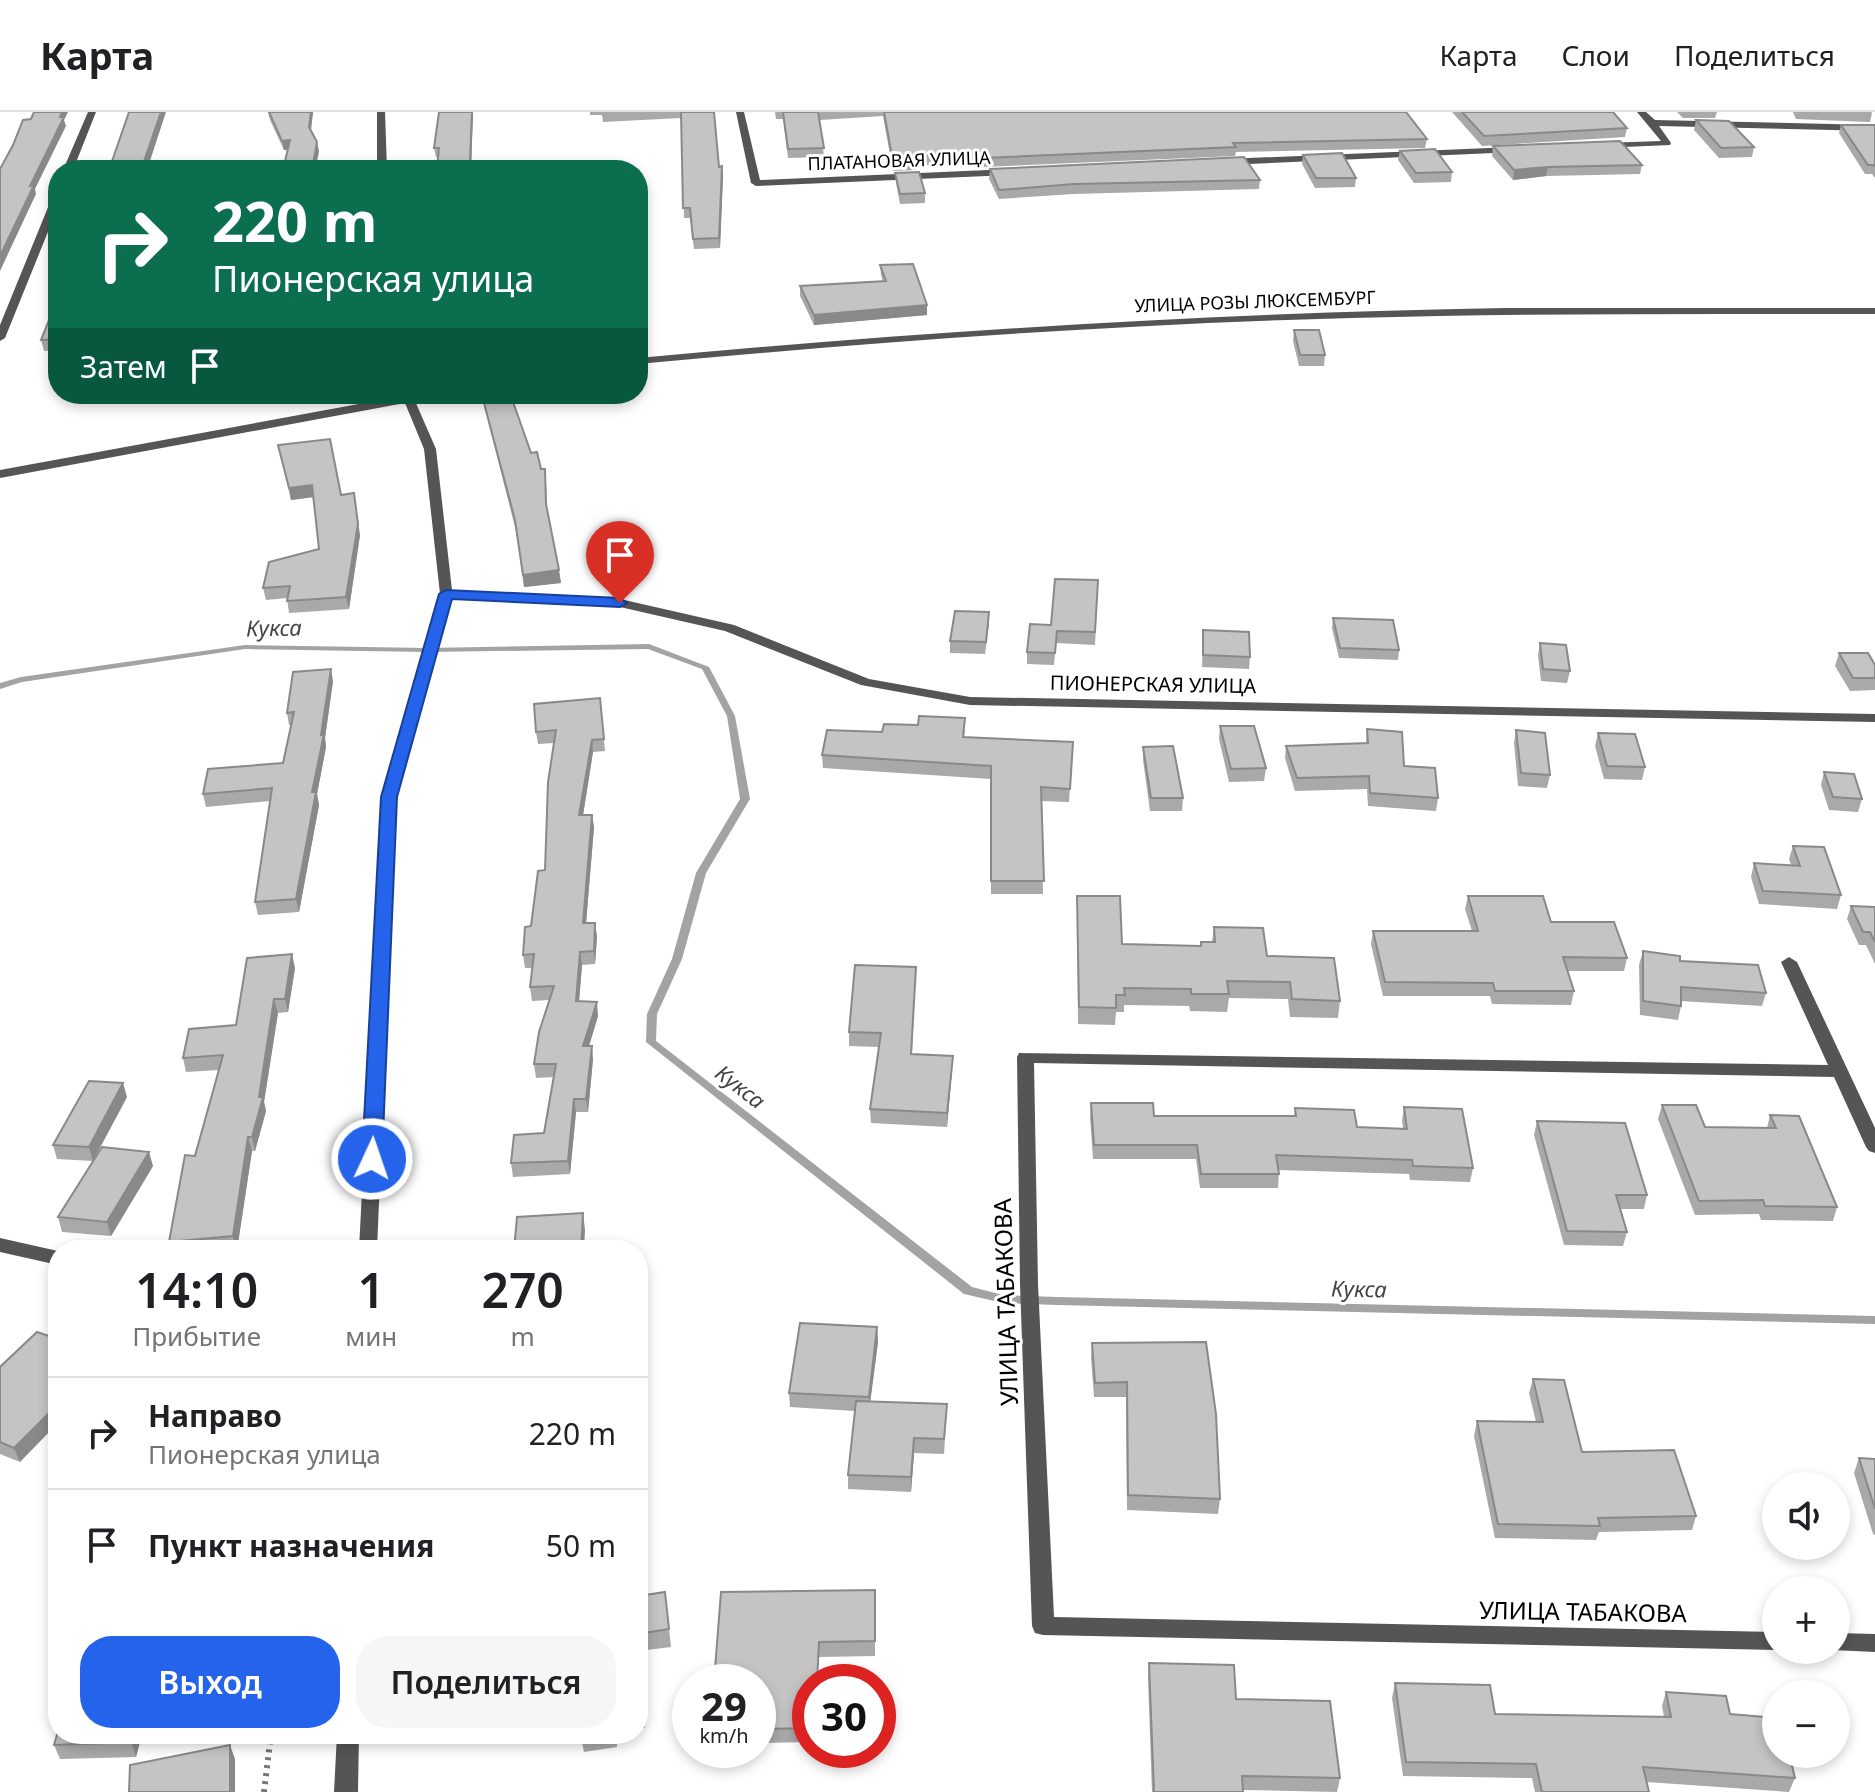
<!DOCTYPE html>
<html lang="ru">
<head>
<meta charset="utf-8">
<style>
  :root { --surface:#fff; --page:#f6f6f6; --text:#202124; --muted:#757577; --line:#e0e0e0; --accent:#2563eb }
  body { margin:0; font-family:"Noto Sans",sans-serif; background:var(--page); color:var(--text); height:100vh; display:flex; flex-direction:column; font-size:30px; white-space:nowrap }
  * { box-sizing:border-box; margin:0 }
  p { font-size:26px; color:var(--muted) }
  .icon { flex:none; width:44px; height:44px; fill:none; stroke:currentColor; stroke-width:2; stroke-linecap:round; stroke-linejoin:round }
  .map { position:relative; flex:1; overflow:hidden }
  .details { position:absolute; left:48px; top:1128px; width:600px; height:504px; display:flex; flex-direction:column; background:var(--surface); border-radius:32px; box-shadow:0 4px 12px #0003 }
  .details>* { flex:none }
  .banner { position:absolute; left:48px; top:48px; width:600px; height:244px; border-radius:32px; box-shadow:0 4px 12px #0003; background:#0b6e4f; color:#fff; overflow:hidden }
  .buttons { position:absolute; left:1762px; top:1360px; display:grid; gap:16px }
  .buttons a { display:grid; place-items:center; width:88px; height:88px; border-radius:50%; background:var(--surface); box-shadow:0 4px 12px #0003; font-size:40px }
  .speed { position:absolute; left:672px; top:1552px; display:flex; gap:16px; font-size:40px; font-weight:700; text-align:center }
  .speed>* { display:grid; place-content:center; width:104px; height:104px; border-radius:50%; background:var(--surface); box-shadow:0 4px 12px #0003; line-height:1 }
  .speed small { font-size:20px; font-weight:400 }
  .speed .limit { border:12px solid #d22; background:#fff; color:#111 }
  .pin { position:absolute; display:grid; place-items:center; width:68px; height:68px; color:#fff; margin:-82px -34px; border-radius:50% 50% 50% 0; rotate:-45deg; box-shadow:0 0 8px #0007 }
  .pin .icon { rotate:45deg }
  .me { position:absolute; width:88px; margin:-44px; rotate:3deg; stroke-linejoin:round; filter:drop-shadow(0 0 6px #0008) }
  .turn { display:flex; align-items:center; gap:28px; height:168px; padding:0 32px; font-size:36px }
  .turn .icon { width:104px; height:104px; stroke-width:2.5 }
  .turn b { display:block; font-size:56px; line-height:68px }
  .then { display:flex; align-items:center; height:76px; padding:0 32px; background:#0003; gap:16px; font-size:30px }
  .eta { display:flex; justify-content:space-evenly; align-items:center; height:136px; text-align:center }
  .eta b { font-size:48px; font-weight:600; line-height:56px }
  .button { display:flex; gap:16px; margin-top:auto; padding:16px 32px }
  .button a { flex:1; height:92px; border-radius:32px; background:var(--accent); color:#fff; font-size:32px; font-weight:600; line-height:92px; text-align:center }
  .button a+a { background:var(--page); color:var(--text) }
  ul { padding:0; list-style:none }
  li { display:flex; align-items:center; gap:24px; height:112px; padding:0 32px; border-top:2px solid var(--line) }
  li div { flex:1 }
  li b { display:block; font-size:30px }
  li em { font-style:normal }
  header { display:flex; align-items:center; gap:48px; box-sizing:border-box; height:112px; padding:0 40px; background:var(--surface); border-bottom:2px solid var(--line) }
  header strong { font-size:38px }
  nav { display:flex; gap:44px; margin-inline-start:auto; font-size:28px }
  .map>svg:first-child { display:block }
  .lines { fill:none; stroke-linecap:round; stroke-linejoin:round }
  .stream { fill:#a3a3a3; fill-rule:evenodd }
  .path { stroke:#777; stroke-width:6; stroke-dasharray:3 5; stroke-linecap:butt }
  .street { fill:#555; fill-rule:evenodd }
  .wall { fill:#a9a9a9 }
  .shaded-wall { fill:#898989 }
  .building { fill:#c4c4c4; stroke:#898989; stroke-width:2 }
  .route { fill:#2563eb; stroke:#184099; stroke-width:2 }
  .labels { text-anchor:middle; dominant-baseline:central; stroke-width:6; stroke-linejoin:round; paint-order:stroke }
  .far-street-label { font-size:18px; fill:#000; stroke:#fff }
  .street-label { font-size:20px; fill:#000; stroke:#fff }
  .water-label { font-size:22px; font-style:italic; fill:#444; stroke:#fff }
  .near-street-label { font-size:24px; fill:#000; stroke:#fff }
</style>
</head>
<body>
<header>
<strong>Карта</strong>
<nav><a>Карта</a><a>Слои</a><a>Поделиться</a></nav>
</header>
<div class="map">
<svg width="1875" height="1680" viewBox="0 0 1875 1680">
  <rect width="100%" height="100%" fill="#fff"/>
  <g class="lines">
    <path class="stream" d="M649 532 709 555 735 604 750 687 706 761 682 847 657 902 656 929 972 1175 1003 1183 1057 1185 1875 1204V1212L1057 1193 1003 1191 964 1182 646 930 647 902 672 847 696 761 740 687 727 604 702 557 648 537 427 540 245 537 22 570 0 577V571L21 565 245 533 427 536Z"/>
    <path class="path" d="M264 1680 271 1622"/>
    <path class="street" d="M88 0H96L73 58H63Z
      M377 0H385L387 58H377Z
      M736 0H744L760 68 1010 57 1015 60 1010 63 756 74 751 71Z
      M1637 0H1646L1655 8 1875 13V19L1659 14 1671 31 1670 33 1601 36V32L1604 31 1661 29Z
      M1513 35 1517 38 1516 40 1225 53 1221 50 1225 47Z
      M58 80V95L5 226 0 229V213L53 83Z
      M1505 196H1875V202C1701 202 1526 201 1352 206 1114 212 876 230 638 252V246C927 219 1215 201 1505 196Z
      M401 282H439L415 289 436 337 452 478 620 487 734 513 869 567 970 585 1875 602V610L970 593 861 573 725 519 620 495 451 486 396 685 377 1138H359L382 685 440 482 424 337 405 291 0 366V358L402 284Z
      M1789 845 1797 850 1875 1016V1041L1869 1039 1866 1035 1834 965 1034 951 1038 1172 1054 1505 1776 1520 1777 1538 1043 1523 1035 1521 1032 1514 1020 1172 1017 945 1019 941 1828 953 1781 850Z
      M0 1126 58 1139V1153L0 1140Z
      M1836 1521 1875 1522V1540L1832 1538H1836Z
      M337 1622H359L358 1680H334Z"/>
  </g>
  <path class="wall" d="M268 0H313L311 19 317 30 319 40 284 38 270 8Z
    M473 0 471 58H438V45H436L434 36Z
    M590 0H714L719 55 722 54 723 64 720 136 694 137 690 106H684L681 6 603 10 602 3H590Z
    M775 0H1406L1427 27 1425 36 1236 40 1235 44 984 55 982 49 916 54V58L893 59 883 4 820 8 824 45 788 46 783 7H776Z
    M1452 0H1613L1627 16 1625 25 1482 34Z
    M1677 0H1717L1715 6H1683Z
    M1793 0H1871L1872 1 1870 10 1796 7Z
    M1696 8 1754 35 1752 45 1719 46 1694 18Z
    M1841 13H1875V66L1872 62H1865L1839 21Z
    M1493 34 1642 53 1640 62 1546 64 1513 68 1492 44Z
    M1400 39 1452 60 1451 70 1414 71 1398 48Z
    M1303 43 1356 66 1355 75 1315 76 1302 52Z
    M990 57 1260 68 1259 77 1073 82 999 87 989 67Z
    M895 61 925 81V91L900 92 896 71Z
    M880 153 927 193V203L814 213 800 184V174L883 170 881 163Z
    M58 186V238L44 239 41 228Z
    M1294 218 1325 243 1324 254H1299L1293 229Z
    M483 287 531 341 546 368 547 398 561 471 524 475 516 419 485 298Z
    M278 333 341 383 360 423 349 497 289 501 287 486 266 488 263 476 319 437 313 385 291 388Z
    M1098 468 1095 533 1056 531 1054 553 1027 552V540L1051 513Z
    M989 500 985 542 950 541V529Z
    M1333 506 1399 538 1398 548 1339 546 1332 516Z
    M1203 518 1250 545 1249 557 1202 555Z
    M1540 531 1570 559 1567 571 1541 569 1538 543Z
    M1839 541 1875 553V578L1850 579 1835 554Z
    M333 569 325 626 326 635 317 682 319 693 299 800 258 803 255 790 270 689 206 695 203 682 283 651 291 613H289L287 601Z
    M600 586 605 639 593 640 583 703H592L594 715 586 811 597 824 595 852 582 853 579 889 598 904 589 934 593 947 588 1000H576L570 1062 513 1065 511 1051 544 1021 554 965 536 966 534 952 549 888 532 889 530 875 532 856H525L523 843 531 814 545 758 554 631 538 632 536 620Z
    M918 613 965 618 964 625 1073 630 1069 690 1041 689 1043 782H991V667L823 656 822 643 882 620Z
    M1220 614 1266 656 1264 669 1229 670 1219 627Z
    M1367 617 1438 686 1436 699 1368 694 1367 677 1295 679 1285 646 1286 634 1366 631Z
    M1516 618 1550 663 1547 676 1518 674 1514 631Z
    M1598 621 1645 655 1642 668 1604 667 1595 634Z
    M1143 635 1183 686 1182 699H1150L1143 648Z
    M1824 660 1862 687 1858 700 1829 698 1821 673Z
    M1793 734 1841 783 1837 797 1759 792 1751 765 1754 751 1791 753 1789 747Z
    M1077 784 1122 832 1201 834 1212 830 1214 815 1267 844 1340 889 1338 906 1290 905 1288 887 1229 886 1227 900 1190 899 1189 894 1124 893V900H1116L1115 913 1078 912Z
    M1468 784 1551 810 1627 846 1624 859H1568L1574 879 1571 893 1492 892 1490 884H1383L1371 832 1373 819H1472L1465 797Z
    M1851 794 1875 795V852L1866 833H1859L1847 807Z
    M1643 839 1680 849 1766 881 1762 894 1681 889V894L1678 908 1640 903 1639 853Z
    M916 855 912 942 953 944 952 958 947 1015 871 1011 870 997 879 935 849 934V920Z
    M295 856 288 900 278 901 264 990 266 999 255 1039H252L237 1138H171L169 1130 219 958 186 960 183 946 236 913Z
    M127 985 94 1046 153 1054 111 1124 62 1120 58 1105 93 1049 57 1047 53 1033Z
    M1091 991 1154 1004H1294L1295 996 1357 1015 1403 1016 1402 1009 1404 995 1473 1056 1470 1070 1410 1068 1409 1062 1279 1058 1278 1076H1200L1196 1047H1093L1090 1005Z
    M1662 993 1705 1015 1767 1016 1770 1003 1837 1095 1833 1109 1761 1108 1759 1102 1695 1103 1658 1007Z
    M1537 1009 1647 1083 1644 1097H1620L1627 1120 1623 1134 1564 1133 1534 1023Z
    M877 1215 878 1230 870 1289 947 1292 944 1342 914 1341 911 1380 848 1377V1363L855 1299 790 1295 789 1281Z
    M1206 1230 1220 1387 1218 1402 1127 1398 1126 1285H1094L1091 1245 1092 1231Z
    M0 1255 20 1350 0 1342Z
    M1533 1267 1582 1340 1696 1404 1692 1418 1599 1420 1596 1428 1495 1426 1474 1324 1477 1309 1536 1310 1529 1281Z
    M1859 1346 1875 1347V1423L1873 1422 1854 1361Z
    M875 1478V1544L819 1545 810 1570V1630L758 1631V1570Z
    M665 1480 671 1535 639 1539 645 1616 638 1617V1484Z
    M1149 1551 1236 1587 1340 1666 1337 1680 1243 1678V1680H1152L1148 1565Z
    M1395 1571 1495 1602 1664 1605 1662 1594 1666 1580 1730 1602 1795 1666 1789 1680 1647 1670 1649 1680H1535L1532 1666 1403 1664 1392 1586Z
    M58 1622H142L136 1645 60 1647 54 1633Z
    M552 1622H617V1635L584 1640 581 1626 553 1630Z"/>
  <path class="shaded-wall" d="M62 0H68L64 8 66 14 35 77 36 82 0 159V144Z
    M161 0H166L147 58H141Z
    M311 0H313L310 24 309 15Z
    M472 0H473L471 58 470 48Z
    M290 28 292 37 284 38 282 29Z
    M317 30 319 40 315 58H312Z
    M722 54 723 64 720 136 719 126Z
    M1548 55 1546 64 1513 68 1514 58Z
    M927 193V203L814 213V203Z
    M312 373 314 385 291 388 289 376Z
    M354 381 360 423 349 497 346 485Z
    M559 458 561 471 524 475 523 463Z
    M989 500V512L985 542 986 530Z
    M331 557 333 569 325 626 326 635 317 682 319 693 299 800 296 787Z
    M592 628 593 640 581 716 579 703Z
    M592 703 594 715 585 824 583 811Z
    M595 811 597 824 595 852 594 839Z
    M580 840 582 853 578 902 576 889Z
    M292 842 295 856 288 900 285 887Z
    M274 887 278 901 264 990 266 999 255 1039 252 1025Z
    M597 890 598 904 585 947 583 934Z
    M592 934 593 947 588 1000 586 987Z
    M953 944 952 958 947 1015V1001Z
    M123 971 127 985 93 1049 89 1035Z
    M574 987 576 1000 570 1062 568 1049Z
    M248 1025 252 1039 237 1138 233 1124Z
    M149 1040 153 1054 111 1124 107 1110Z
    M583 1101 585 1118 584 1138H581Z
    M877 1215 878 1230 869 1300V1285Z
    M58 1292V1311L20 1350 14 1336Z
    M914 1326V1341L911 1380V1365Z
    M638 1535 645 1616 642 1599Z
    M133 1622H142L136 1645 131 1630Z
    M230 1633 235 1647V1680H230Z"/>
  <path class="building" d="M34 0H62L60 5H64L30 74 34 73 0 144V57L13 33 23 8 31 7Z
    M129 0H161L141 58H109Z
    M269 0H311L309 15 317 30 312 58H283L290 28 282 29Z
    M439 0H472L470 48 471 58H446V56H437L439 36H434Z
    M681 0H714L719 55 722 54 719 126 693 127 690 96H683Z
    M783 0H818L824 36 788 37Z
    M884 0H1406L1427 27 1233 31 1236 35 984 46 982 40 915 44 916 49 893 50Z
    M1462 0H1613L1627 16 1484 24Z
    M1696 8 1729 9 1754 35 1721 36Z
    M1841 13H1875V55L1874 53H1868Z
    M1620 29 1642 53 1548 55 1514 58 1493 34Z
    M1435 37 1452 60 1416 61 1400 39Z
    M1342 41 1356 66H1316L1303 43Z
    M1244 45 1260 68 1074 72 999 78 990 57Z
    M919 60 925 81 900 82 895 61Z
    M913 152 927 193 814 203 800 174 886 169 880 153Z
    M58 186V227L41 228Z
    M1294 218H1319L1325 243H1300Z
    M511 284 531 341 537 340 541 357H545L546 392 559 458 523 463 515 408 483 287Z
    M330 327 341 383 354 381 358 412 346 485 287 489 290 474 263 476 269 450 319 437 312 373 289 376 278 333Z
    M1055 467 1098 468 1095 520 1057 519 1055 541 1027 540 1030 512 1051 513Z
    M955 499 989 500 986 530 950 529Z
    M1333 506 1393 508 1399 538 1340 536Z
    M1203 518 1249 520 1250 545 1203 543Z
    M1540 531 1566 533 1570 559 1543 557Z
    M1839 541H1868L1875 553V566H1853Z
    M331 557 321 623 324 622 312 680H316L296 787 255 790 272 676 203 682 208 657 283 651 294 600 287 601 293 560Z
    M600 586 604 627 592 628 579 703H592L583 811H595L594 839 580 840 576 889 597 890 583 934H592L586 987H574L568 1049 511 1051 514 1023 544 1021 556 952H534L539 920 554 874 530 875 534 842 523 843 525 815 531 814 538 759 545 758 548 670 556 618 536 620 534 592Z
    M919 604 965 606 963 625 1073 630 1070 677 1041 675 1044 769H991V654L822 643 827 618 882 620 884 612 918 613Z
    M1220 614H1254L1266 656 1231 657Z
    M1367 617 1402 620 1404 654 1435 656 1438 686 1370 681 1369 664 1297 666 1286 634 1368 631Z
    M1516 618 1545 621 1550 663 1521 661Z
    M1598 621 1635 622 1645 655 1607 654Z
    M1173 634 1183 686H1151L1143 635Z
    M1824 660 1854 662 1862 687 1833 685Z
    M1793 734 1824 735 1841 783 1763 779 1754 751 1800 754Z
    M1077 784H1120L1122 832 1201 834V830H1215L1214 815 1263 816 1267 844 1334 846 1340 889 1292 887 1290 870 1227 869 1229 882H1191V877L1124 876 1125 883H1116V896L1079 895Z
    M1468 784H1543L1551 810H1614L1627 846 1563 845 1574 879H1495L1493 871 1385 870 1373 819H1478Z
    M1851 794 1875 795V830L1870 820H1863Z
    M1643 839 1680 844V849L1758 853 1766 881 1681 875V894L1643 889Z
    M292 842 285 887H274L259 985H263L252 1025H248L233 1124 169 1130 185 1043 195 1044 223 943 183 946 189 917 236 913 247 846Z
    M855 853 916 855 911 942 953 944 947 1001 870 997 881 921 849 920Z
    M89 969 123 971 89 1035 53 1033Z
    M1091 991H1153L1154 1004H1296L1295 996 1354 998 1357 1015 1407 1017 1404 995 1462 997 1473 1056 1413 1054 1412 1048 1276 1043 1279 1062H1201L1197 1033H1094Z
    M1662 993H1696L1705 1015 1776 1016 1770 1003 1799 1004 1837 1095 1765 1094 1763 1088 1699 1089Z
    M1537 1009 1625 1011 1647 1083H1616L1627 1120 1567 1119Z
    M102 1035 149 1040 107 1110 58 1105Z
    M583 1101 581 1138H514L517 1105Z
    M800 1211 877 1215 869 1285 789 1281Z
    M37 1220 58 1227V1292L14 1336 0 1330V1255Z
    M1206 1230 1216 1302 1220 1387 1128 1383 1127 1270 1095 1271 1092 1231Z
    M1533 1267 1564 1268 1582 1340 1674 1338 1696 1404 1598 1406 1600 1414 1498 1412 1477 1309 1543 1310Z
    M856 1289 947 1292 944 1327 914 1326 911 1365 848 1363Z
    M1859 1346 1875 1347V1397Z
    M875 1478V1529L819 1530 817 1570H810V1616L758 1617V1570H714L721 1480Z
    M665 1480 669 1517 638 1522V1484Z
    M638 1543 642 1599 638 1600Z
    M1149 1551 1234 1553 1236 1587 1330 1589 1340 1666 1242 1664 1243 1680H1154Z
    M1395 1571 1490 1573 1495 1602 1671 1605 1666 1580 1726 1584 1730 1602 1776 1606V1642H1789L1795 1666 1643 1655 1649 1680H1542L1536 1652 1406 1650Z
    M58 1619V1622H133L131 1630 54 1633Z
    M230 1633V1680H129L130 1653Z"/>
  <path class="route" d="M446 478 620 486 627 491 620 495 452 487 397 685 382 1047 372 1054 362 1047 381 685 439 482Z"/>
  <g class="labels">
    <g class="far-street-label">
      <text transform="translate(899 48) rotate(-2)">ПЛАТАНОВАЯ УЛИЦА</text>
      <text transform="translate(1255 189) rotate(-2)">УЛИЦА РОЗЫ ЛЮКСЕМБУРГ</text>
    </g>
    <g class="street-label">
      <text transform="translate(1153 572) rotate(1)">ПИОНЕРСКАЯ УЛИЦА</text>
    </g>
    <g class="water-label">
      <text transform="translate(274 515) rotate(-1)">Кукса</text>
      <text transform="translate(741 974) rotate(38)">Кукса</text>
      <text transform="translate(1359 1176) rotate(1)">Кукса</text>
    </g>
    <g class="near-street-label">
      <text transform="translate(1005 1190) rotate(-92)">УЛИЦА ТАБАКОВА</text>
      <text transform="translate(1583 1499) rotate(1)">УЛИЦА ТАБАКОВА</text>
    </g>
  </g>
</svg>
<div class="buttons">
<a><svg class="icon" aria-label="sound" viewBox="0 0 24 24"><path d="M4 9h4l5-4v14l-5-4H4zM17 9q2 3 0 6"/></svg></a>
<a>+</a>
<a>−</a>
</div>
<div class="speed"><div>29<small>km/h</small></div><div class="limit">30</div></div>
<div class="pin" style="left:620px;top:491px;background:#d93025"><svg class="icon" aria-label="arrive" viewBox="0 0 24 24"><path d="M6 21V4h12l-3 4 3 4H6"/></svg></div>
<svg class="me" style="left:372px;top:1047px" viewBox="-20 -20 40 40"><circle r="17" fill="#2563eb" stroke="#fff" stroke-width="3"/><path d="M0-11L8 9 0 5-8 9z" fill="#fff"/></svg>
<div class="banner">
<div class="turn"><svg class="icon" aria-label="right" viewBox="0 0 24 24"><path d="M7 20v-9h11M14 6l5 5-5 5"/></svg><div><b>220 m</b>Пионерская улица</div></div>
<div class="then">Затем<svg class="icon" aria-label="arrive" viewBox="0 0 24 24"><path d="M6 21V4h12l-3 4 3 4H6"/></svg></div>
</div>
<section class="details">
<div class="eta">
<div><b>14:10</b><p>Прибытие</p></div>
<div><b>1</b><p>мин</p></div>
<div><b>270</b><p>m</p></div>
</div>
<ul>
<li><svg class="icon" aria-label="right" viewBox="0 0 24 24"><path d="M7 20v-9h11M14 6l5 5-5 5"/></svg><div><b>Направо</b><p>Пионерская улица</p></div><em>220 m</em></li>
<li><svg class="icon" aria-label="arrive" viewBox="0 0 24 24"><path d="M6 21V4h12l-3 4 3 4H6"/></svg><div><b>Пункт назначения</b></div><em>50 m</em></li>
</ul>
<div class="button"><a>Выход</a><a>Поделиться</a></div>
</section>
</div>
</body>
</html>
